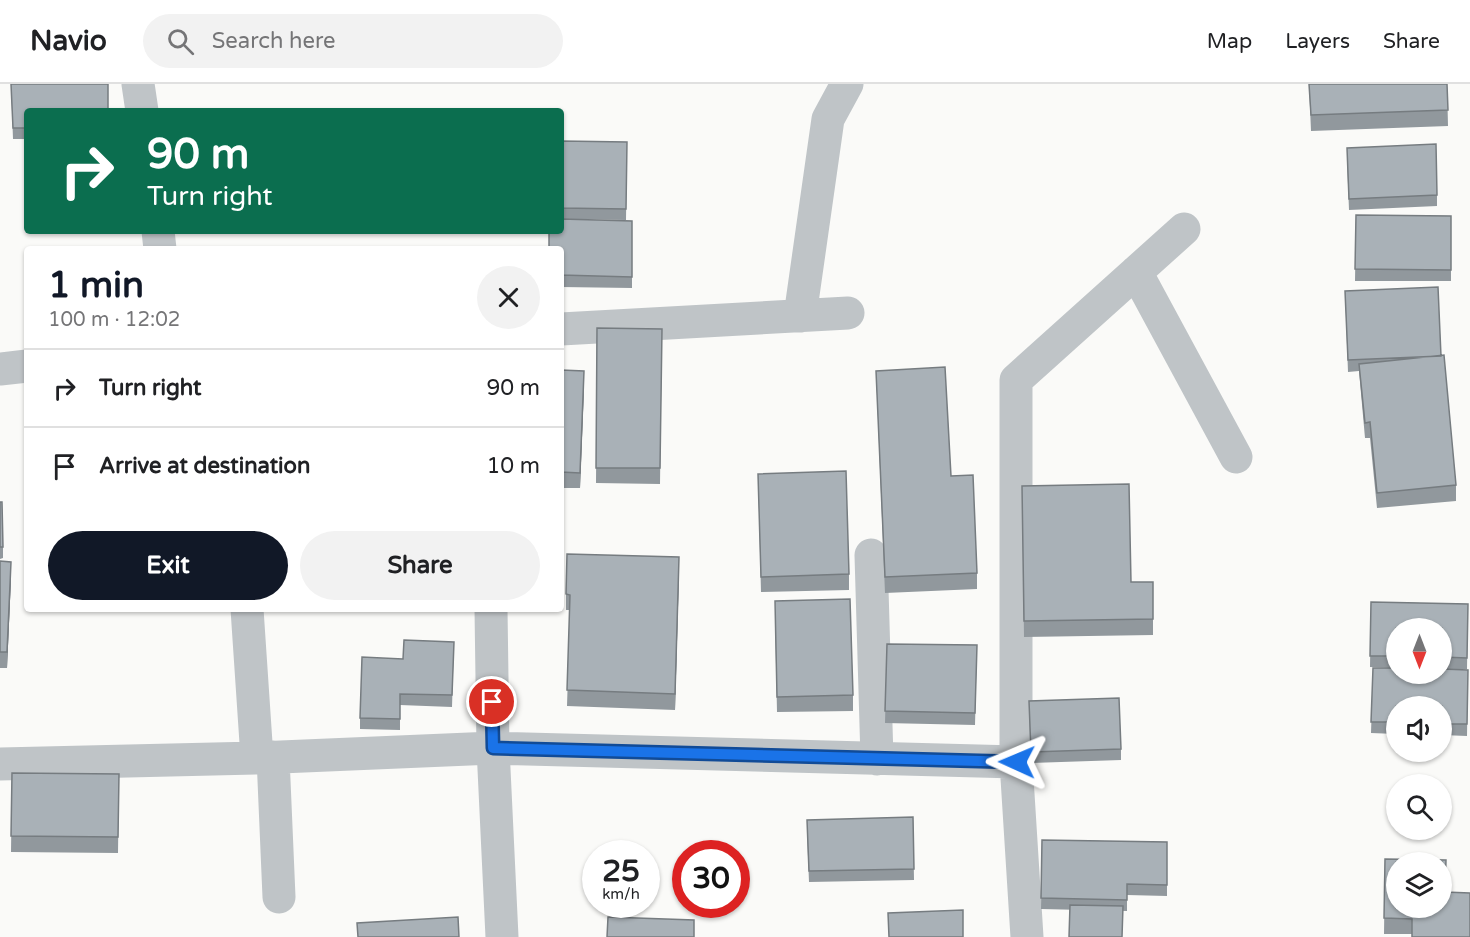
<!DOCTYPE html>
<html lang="en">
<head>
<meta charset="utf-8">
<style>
  :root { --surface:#fff; --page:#f2f2f2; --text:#202124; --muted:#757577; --line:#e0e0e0; --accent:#111827 }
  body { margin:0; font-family:"Varela Round",sans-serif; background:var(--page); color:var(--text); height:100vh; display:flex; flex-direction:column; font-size:22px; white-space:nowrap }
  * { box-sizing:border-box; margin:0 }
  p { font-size:20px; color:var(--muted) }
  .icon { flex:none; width:33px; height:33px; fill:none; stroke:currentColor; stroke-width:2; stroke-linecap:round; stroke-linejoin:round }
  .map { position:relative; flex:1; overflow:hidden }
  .side { position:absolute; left:24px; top:162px; width:540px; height:366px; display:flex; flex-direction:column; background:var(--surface); border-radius:6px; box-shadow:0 2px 4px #0004 }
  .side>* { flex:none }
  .banner { position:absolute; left:24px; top:24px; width:540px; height:126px; border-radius:6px; box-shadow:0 2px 4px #0004; background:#0b6e4f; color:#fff; overflow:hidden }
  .needle { width:39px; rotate:180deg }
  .tools { position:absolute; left:1386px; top:534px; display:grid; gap:12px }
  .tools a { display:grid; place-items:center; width:66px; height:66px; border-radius:50%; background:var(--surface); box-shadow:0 2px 4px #0004; font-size:30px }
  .speed { position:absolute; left:582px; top:756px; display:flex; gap:12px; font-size:30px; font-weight:700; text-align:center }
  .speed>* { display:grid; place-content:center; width:78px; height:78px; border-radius:50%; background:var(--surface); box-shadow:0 2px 4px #0004; line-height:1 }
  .speed small { font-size:15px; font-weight:400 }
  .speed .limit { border:9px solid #d22; background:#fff; color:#111 }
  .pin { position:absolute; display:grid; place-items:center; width:51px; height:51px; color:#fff; margin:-26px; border:3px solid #fff; border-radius:50%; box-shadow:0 2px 6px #0007 }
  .me { position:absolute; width:66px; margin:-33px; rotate:271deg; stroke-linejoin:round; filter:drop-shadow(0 0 4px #0008) }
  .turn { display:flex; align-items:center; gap:21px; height:126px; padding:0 24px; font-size:27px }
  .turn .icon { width:78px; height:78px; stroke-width:2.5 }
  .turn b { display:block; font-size:42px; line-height:51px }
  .round { display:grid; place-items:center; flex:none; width:63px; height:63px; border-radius:32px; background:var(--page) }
  .summary { display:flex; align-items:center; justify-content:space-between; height:102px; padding:0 24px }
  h1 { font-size:36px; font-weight:700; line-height:45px; color:var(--accent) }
  .button { display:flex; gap:12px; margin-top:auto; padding:12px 24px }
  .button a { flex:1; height:69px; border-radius:36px; background:var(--accent); color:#fff; font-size:24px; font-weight:700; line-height:69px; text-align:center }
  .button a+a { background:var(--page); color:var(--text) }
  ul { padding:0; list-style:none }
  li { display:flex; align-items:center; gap:18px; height:78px; padding:0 24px; border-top:2px solid var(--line) }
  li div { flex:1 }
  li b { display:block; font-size:22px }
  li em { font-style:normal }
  header { display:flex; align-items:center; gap:36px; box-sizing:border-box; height:84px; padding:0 30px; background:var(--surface); border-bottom:2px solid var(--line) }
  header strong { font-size:28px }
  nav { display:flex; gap:33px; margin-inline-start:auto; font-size:21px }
  .search { width:420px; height:54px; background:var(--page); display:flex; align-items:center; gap:15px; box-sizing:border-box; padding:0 21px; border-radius:33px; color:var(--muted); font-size:22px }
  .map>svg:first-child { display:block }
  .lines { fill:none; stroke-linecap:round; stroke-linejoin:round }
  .minor { stroke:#bfc4c7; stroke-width:33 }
  .wall { fill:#91989d }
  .shaded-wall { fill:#767c80 }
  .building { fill:#a9b1b7; stroke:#767c80; stroke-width:1.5; fill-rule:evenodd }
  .route-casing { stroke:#114b97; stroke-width:15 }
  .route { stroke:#1a73e8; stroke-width:10 }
</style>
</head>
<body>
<header>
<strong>Navio</strong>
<div class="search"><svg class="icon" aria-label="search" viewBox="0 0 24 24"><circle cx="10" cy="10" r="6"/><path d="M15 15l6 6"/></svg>Search here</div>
<nav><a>Map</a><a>Layers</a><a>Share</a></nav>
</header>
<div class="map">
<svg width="1470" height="853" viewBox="0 0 1470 853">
  <rect width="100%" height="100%" fill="#fafaf8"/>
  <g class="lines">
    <path class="minor" d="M138 0 142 27
      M158 147 160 165
      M1136 188 1236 373
      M800 232 828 35 847 0
      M561 245 848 229
      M0 285 27 282
      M871 471 877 675
      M247 525 257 674
      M491 525 493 664 502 853
      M273 673 279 813
      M1016 678V296L1184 145
      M0 680 257 674 493 664 1016 678 1027 853"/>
  </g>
  <path class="wall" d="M11 0 27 27V55H13Z
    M1309 0H1447L1448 42 1311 47Z
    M561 57 627 58 626 136 561 135Z
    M1347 75 1437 111V122L1349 126Z
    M1356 131 1451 132V197H1355Z
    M632 137V204L561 203V165Z
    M1345 207 1441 272 1456 401V417L1377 424 1370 354H1365L1359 287 1348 288Z
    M597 244 662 245 660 400 596 399Z
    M561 286 584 303 580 404H561Z
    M876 287 951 392 977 489V505L885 509Z
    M758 390 849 490V506L761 508Z
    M1022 402 1131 498H1153V551L1024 553Z
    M0 418 3 463V474L0 475Z
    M0 477 11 494 7 584H0Z
    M679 489 675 626 567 622 570 526H566V510Z
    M1371 518 1468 520 1467 585H1442V544H1396V584L1370 583Z
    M775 533 853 611V627L777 628Z
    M454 558 452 623 400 621V646L360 645V634Z
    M887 560 977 561 975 641 885 639Z
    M1373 584 1468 586 1467 652 1442 651V622H1396V650L1371 649Z
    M1029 628 1121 665V676L1031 679Z
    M12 689 119 690 118 769 11 768Z
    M913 733 914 796 809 798 807 748Z
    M1042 756 1167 758V812L1127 811V827L1041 825Z
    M1385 775 1445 808 1412 850H1384Z"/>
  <path class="shaded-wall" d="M584 287V303L580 404V389Z
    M679 473V489L675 626V610Z
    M11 478V494L7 584V568Z"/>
  <path class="building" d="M11 0H108V27H27V44H13Z
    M1309 0H1447L1448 26 1311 31Z
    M561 57 627 58 626 125 561 124Z
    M1436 60 1437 111 1349 115 1347 64Z
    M1356 131 1451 132V186L1355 185Z
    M561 135 632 137V193L561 191V165H549V147H561Z
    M1438 203 1441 272 1348 276 1345 207Z
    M597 244 662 245 660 384H596Z
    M1444 271 1456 401 1377 409 1370 338 1365 339 1359 280Z
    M945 283 951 392 973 391 977 489 885 493 876 287Z
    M561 286 584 287 580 389 561 388Z
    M846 387 849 490 761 493 758 390Z
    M1129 400 1131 498H1153V535L1024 537 1022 402Z
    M0 418H2L3 463H0Z
    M567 470 679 473 675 610 567 606 570 511 566 510Z
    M0 477 11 478 7 568H0Z
    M850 515 853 611 777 613 775 517Z
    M1371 518 1468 520 1467 574 1442 573V544H1396V572H1370Z
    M404 556 454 558 452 611 400 610V635L360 634 362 573 403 575Z
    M887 560 977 561 975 629 885 627Z
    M1373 584H1396V590H1442V585L1468 586 1467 640H1442V622H1396V638H1371Z
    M1119 614 1121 665 1031 668 1029 617Z
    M12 689 119 690 118 753 11 752Z
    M913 733 914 785 809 787 807 736Z
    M1042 756 1167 758V801L1127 800V816L1041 814Z
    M1385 775 1446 776 1445 808 1470 809V853H1412V835L1384 834ZM1396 778H1442V824H1396Z
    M1070 821 1123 822 1122 853H1069Z
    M963 826V853H889L888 829Z
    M458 833 459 853H358L357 839Z
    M608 833 694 836V853H607Z"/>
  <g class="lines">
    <defs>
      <path id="route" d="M492 618 493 664 1017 678"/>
    </defs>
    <use href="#route" class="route-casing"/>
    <use href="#route" class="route"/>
  </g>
</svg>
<div class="tools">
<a><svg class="needle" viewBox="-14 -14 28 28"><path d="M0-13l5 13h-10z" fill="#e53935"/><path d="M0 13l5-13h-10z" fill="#757577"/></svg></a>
<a><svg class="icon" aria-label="sound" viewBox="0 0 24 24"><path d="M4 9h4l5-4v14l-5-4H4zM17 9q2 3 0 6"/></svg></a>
<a><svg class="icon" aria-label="search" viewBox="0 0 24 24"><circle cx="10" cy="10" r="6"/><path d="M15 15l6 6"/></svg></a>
<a><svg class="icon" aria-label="layers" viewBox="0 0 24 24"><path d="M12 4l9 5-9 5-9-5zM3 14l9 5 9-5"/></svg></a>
</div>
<div class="speed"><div>25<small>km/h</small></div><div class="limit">30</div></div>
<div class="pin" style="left:492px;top:618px;background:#d93025"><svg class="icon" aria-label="arrive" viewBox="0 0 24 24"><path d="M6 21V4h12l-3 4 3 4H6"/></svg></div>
<svg class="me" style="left:1017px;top:678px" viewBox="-20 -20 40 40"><path d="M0-17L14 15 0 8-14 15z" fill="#1a73e8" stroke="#fff" stroke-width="4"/></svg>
<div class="banner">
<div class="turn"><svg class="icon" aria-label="right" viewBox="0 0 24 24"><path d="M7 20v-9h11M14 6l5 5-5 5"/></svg><div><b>90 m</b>Turn right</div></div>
</div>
<section class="side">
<div class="summary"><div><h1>1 min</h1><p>100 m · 12:02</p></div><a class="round"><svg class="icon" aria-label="close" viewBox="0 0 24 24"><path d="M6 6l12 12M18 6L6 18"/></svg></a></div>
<ul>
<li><svg class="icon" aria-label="right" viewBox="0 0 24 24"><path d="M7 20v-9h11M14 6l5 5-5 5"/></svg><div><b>Turn right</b></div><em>90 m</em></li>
<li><svg class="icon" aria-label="arrive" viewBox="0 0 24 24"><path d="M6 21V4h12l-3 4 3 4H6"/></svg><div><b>Arrive at destination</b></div><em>10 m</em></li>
</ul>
<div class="button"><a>Exit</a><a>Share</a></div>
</section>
</div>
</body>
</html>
